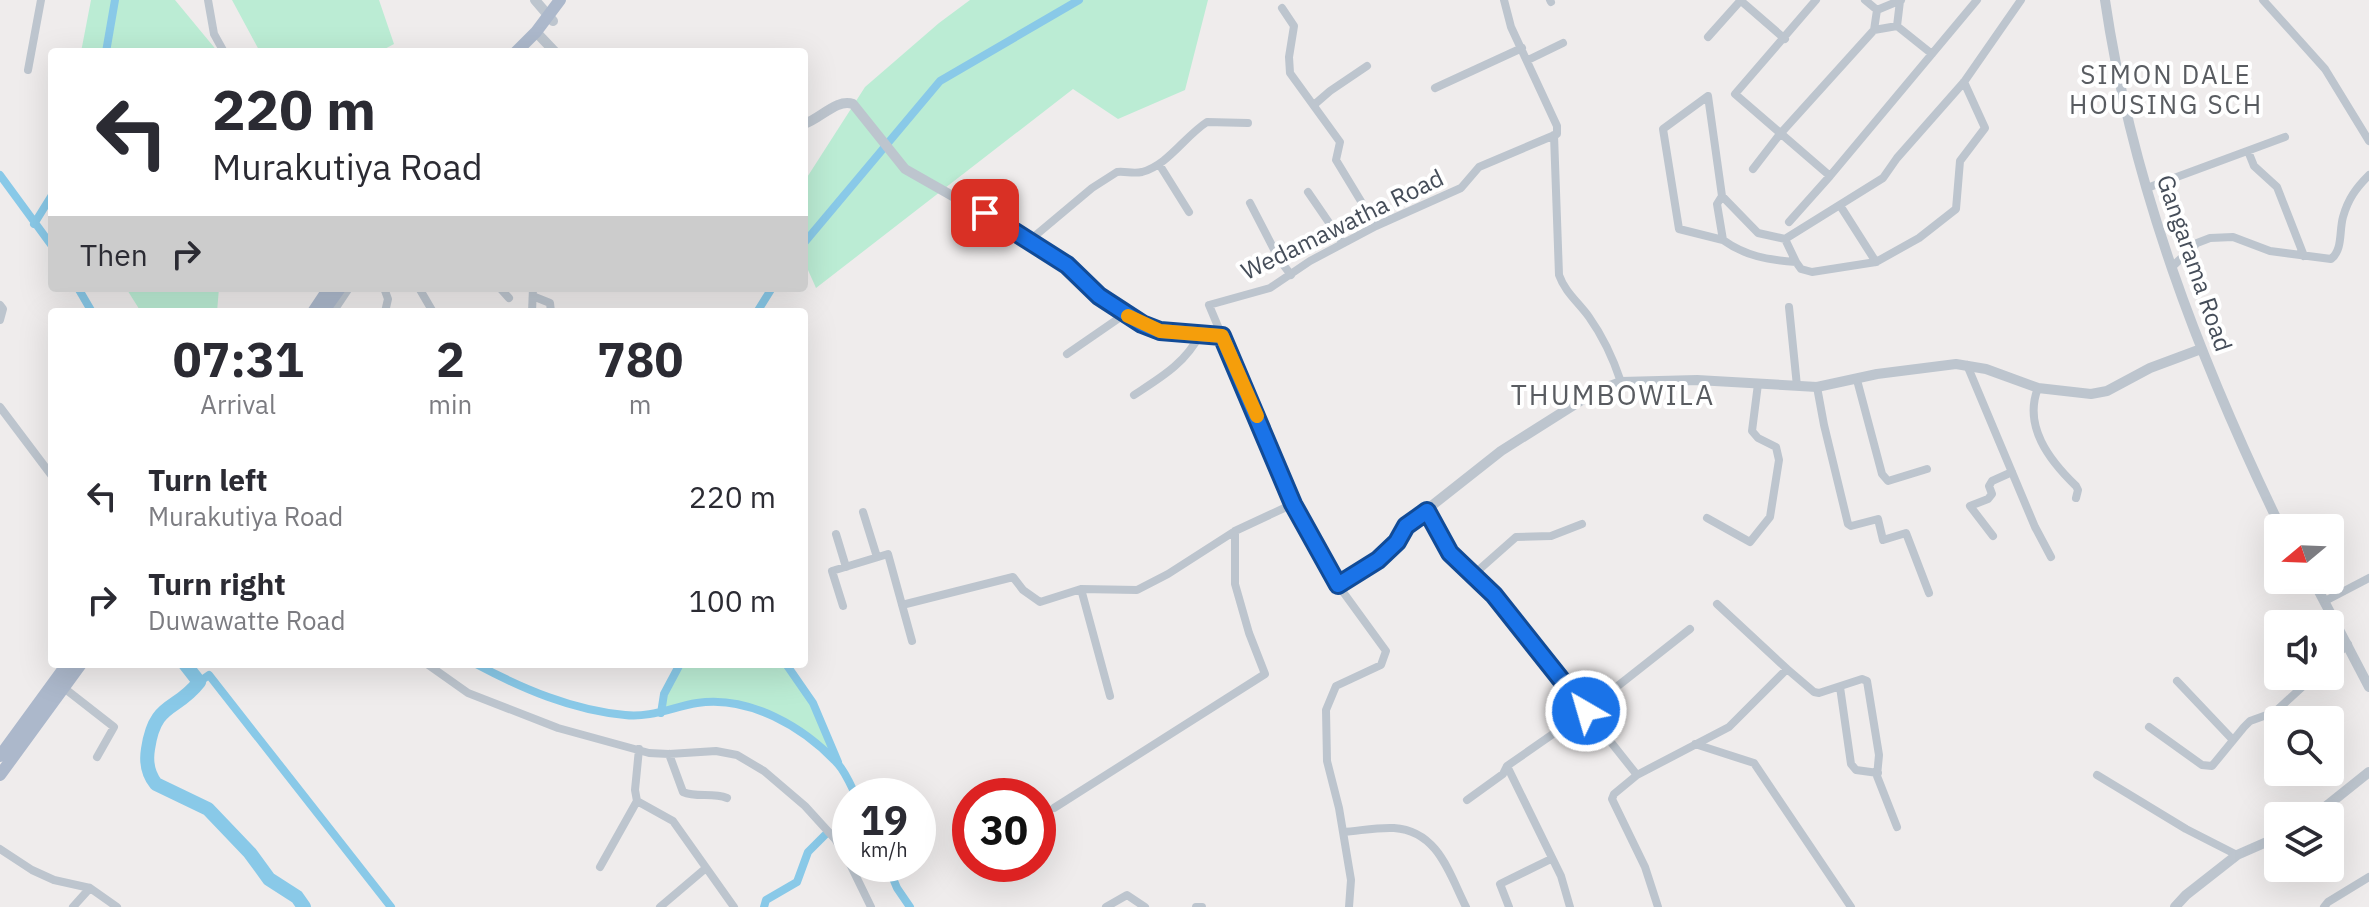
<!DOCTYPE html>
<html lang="en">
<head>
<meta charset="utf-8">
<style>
  :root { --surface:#fff; --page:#f7f7f7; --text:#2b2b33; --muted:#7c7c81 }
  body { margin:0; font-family:"IBM Plex Sans",sans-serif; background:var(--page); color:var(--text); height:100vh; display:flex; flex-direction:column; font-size:30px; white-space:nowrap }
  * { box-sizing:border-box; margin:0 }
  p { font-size:26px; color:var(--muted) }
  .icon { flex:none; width:44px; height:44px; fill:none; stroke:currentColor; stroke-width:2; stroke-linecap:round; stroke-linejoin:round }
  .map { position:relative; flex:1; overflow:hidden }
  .side { position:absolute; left:48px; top:308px; width:760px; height:360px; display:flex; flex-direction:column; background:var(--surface); border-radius:8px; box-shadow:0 8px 32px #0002 }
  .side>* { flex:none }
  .banner { position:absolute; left:48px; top:48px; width:760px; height:244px; border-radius:8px; box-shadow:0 8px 32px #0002; background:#fff; color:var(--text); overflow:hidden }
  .needle { width:52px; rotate:251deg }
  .controls { position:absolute; left:2264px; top:514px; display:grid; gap:16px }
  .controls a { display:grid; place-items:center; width:80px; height:80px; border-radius:8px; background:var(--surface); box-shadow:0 8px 32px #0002; font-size:40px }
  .speed { position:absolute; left:832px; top:778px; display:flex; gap:16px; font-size:40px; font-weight:700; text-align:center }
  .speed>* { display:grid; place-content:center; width:104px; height:104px; border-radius:50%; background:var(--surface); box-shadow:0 8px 32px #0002; line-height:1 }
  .speed small { font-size:20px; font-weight:400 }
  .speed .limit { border:12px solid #d22; background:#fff; color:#111 }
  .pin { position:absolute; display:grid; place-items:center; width:68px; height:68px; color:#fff; margin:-34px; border-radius:16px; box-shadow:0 4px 12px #0006 }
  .me { position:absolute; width:88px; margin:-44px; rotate:322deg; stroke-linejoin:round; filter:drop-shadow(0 0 6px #0008) }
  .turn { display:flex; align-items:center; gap:28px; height:168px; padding:0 32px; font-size:36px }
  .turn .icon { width:104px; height:104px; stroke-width:2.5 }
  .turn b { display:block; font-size:56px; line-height:68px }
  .then { display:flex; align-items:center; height:76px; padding:0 32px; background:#0003; gap:16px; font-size:30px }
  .eta { display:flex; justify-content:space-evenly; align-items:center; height:136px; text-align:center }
  .eta b { font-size:48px; font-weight:700; line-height:56px }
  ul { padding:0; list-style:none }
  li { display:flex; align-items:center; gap:24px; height:104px; padding:0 32px }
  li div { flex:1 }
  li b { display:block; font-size:30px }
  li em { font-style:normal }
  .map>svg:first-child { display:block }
  .green { fill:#bbecd4 }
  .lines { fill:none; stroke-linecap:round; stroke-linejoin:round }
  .canal { stroke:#89c9e8; stroke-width:8 }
  .river { stroke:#89c9e8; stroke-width:14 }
  .minor { stroke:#bdc5ce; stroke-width:8 }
  .tertiary { stroke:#bdc5ce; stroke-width:10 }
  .primary { stroke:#acb8cb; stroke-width:12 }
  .route-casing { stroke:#114b97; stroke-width:20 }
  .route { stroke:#1a73e8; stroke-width:14 }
  .slow { stroke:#f59e0b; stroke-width:14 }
  .labels { text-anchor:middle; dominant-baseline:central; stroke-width:8; stroke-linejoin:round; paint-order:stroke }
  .street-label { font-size:24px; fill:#454d59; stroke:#fff }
  .neighbourhood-label { font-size:26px; letter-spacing:2px; fill:#595c61; stroke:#fff }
  .quarter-label { font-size:28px; letter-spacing:2px; fill:#595c61; stroke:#fff }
</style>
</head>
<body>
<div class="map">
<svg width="2369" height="907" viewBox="0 0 2369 907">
  <rect width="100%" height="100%" fill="#efecec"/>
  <path class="green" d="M91 0H175L218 52H81Z
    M232 0H379L394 44 379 52H260Z
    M970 0H1208L1185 90 1118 119 1073 89 816 288 804 261V182L865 87 939 23Z
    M126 288H219L217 312H141Z
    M683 664H783L810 704 832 753C791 724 755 694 700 700 688 701 676 706 664 709L667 694Z"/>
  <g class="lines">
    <path class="canal" d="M106 52 115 0
      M0 175 52 246
      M34 224 52 195
      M804 243 940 81 1079 0
      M78 288 92 312
      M757 312 772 288
      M476 664C523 689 572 710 625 715 650 718 673 707 697 703 749 695 804 727 838 764 846 773 851 786 856 796
      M786 664 813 703 838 762
      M199 682 209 675 391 907
      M661 713 664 694 680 664
      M848 816 850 815
      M887 864 897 888 910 907
      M764 907 766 900 797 882 808 852 825 835"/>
    <path class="river" d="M185 664 199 682C176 712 155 701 148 749 146 761 148 774 156 784L208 809 250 853 269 879 297 897 304 907"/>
    <path class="minor" d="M208 0 214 34 224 52
      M1550 0 1551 2
      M1740 0 1785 39
      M1816 0 1735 94 1830 176 1977 0
      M1865 0 1877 10
      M2263 0 2325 69 2369 141
      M1900 1 1897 26 1874 30 1877 10 1901 0
      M1282 8 1294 26 1289 57 1290 73 1340 142 1336 160 1376 226
      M1897 26 1932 54
      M1708 37 1741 0
      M1528 60 1563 43
      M28 70 41 0
      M1435 88 1522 48
      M1315 104 1330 91 1367 66
      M1554 135 1559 275C1565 292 1578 302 1589 317 1604 338 1613 358 1621 382
      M2248 151 2254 166 2277 187 2304 256
      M1159 164 1189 212
      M1753 169 1780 134 1874 30
      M2147 188 2285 137
      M1308 192 1343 243
      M1722 196 1708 96 1663 129 1679 229 1723 240
      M1250 203 1279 259 1291 275
      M1789 222 1830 176
      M1785 239 1796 262C1768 260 1745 256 1723 240L1717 204 1722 196 1758 233 1785 239 1883 178 1897 158 1964 82 2021 0
      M1030 240 1092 188 1117 172C1126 171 1132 174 1142 172 1168 165 1185 136 1207 122L1248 123
      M1796 262 1801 269 1812 272 1876 262 1841 207
      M1876 262 1919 238 1956 209 1960 161 1985 128 1964 82
      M2172 267 2197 243 2210 238 2233 237 2270 251 2331 259C2343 250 2339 231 2343 217 2348 199 2356 188 2369 175
      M384 288 388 299 385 312
      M419 288 433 312
      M500 288 509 298
      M535 297 550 303 551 312
      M0 305 3 309 0 320
      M1789 307 1797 386
      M333 312 349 288
      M532 312 533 288
      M1222 336 1209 305 1270 288 1310 261 1376 226 1461 188 1479 167 1557 134V126L1511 27 1504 0
      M1067 354 1125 314
      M1967 365 2035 527 2051 557
      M1857 380 1882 474 1888 481 1927 469
      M1817 387 1824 425 1848 524 1851 526 1878 519 1883 540 1906 533 1929 593
      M2038 388C2023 426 2049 460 2076 486L2078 490 2076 498
      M1134 395C1160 378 1186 363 1200 334
      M0 407 52 476
      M1427 511 1450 553 1494 595 1637 775 1614 794 1612 799 1645 867 1658 907
      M863 512 877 557
      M1707 518 1750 542 1770 517 1779 460 1776 447 1758 438 1752 431 1758 384
      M836 534 846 567
      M1993 536 1970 506 1988 499 1992 494 1989 486 1992 481 2012 472
      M1473 575 1516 537 1551 536 1582 524
      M1338 585 1386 651 1381 665 1336 686 1326 710 1327 761 1339 808 1351 880 1349 907
      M1081 589 1110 696
      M2325 601 2369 578
      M902 605 1013 577 1023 590 1040 602 1081 589 1137 590 1168 574 1235 531 1293 504
      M843 606 832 571 888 554 912 641
      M2330 661 2348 644
      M427 664 468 693 558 728 649 753 669 754 716 751 737 755 764 771 805 806 835 839 850 864
      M1787 669 1814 692 1819 693 1862 679 1867 681 1879 755 1877 776 1897 827
      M2177 681 2232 739
      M1840 687 1851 764 1856 770 1878 773
      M64 688 114 727 97 757
      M2149 727 2202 765 2212 766 2244 727 2250 721 2275 712 2314 676
      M1695 744 1754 763 1851 907
      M669 754 683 792C696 798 713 792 727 798
      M1507 766 1561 876 1570 907
      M1637 775 1729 727 1787 669 1717 604
      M2097 775 2186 829 2237 855
      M1467 800 1503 774 1507 766 1586 711 1690 629
      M637 801 673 821 734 907
      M1054 808 1265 674 1249 633 1235 584V531
      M1343 832C1359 831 1377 827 1394 828 1438 831 1449 873 1466 907
      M0 849 32 870 54 880 90 888 117 907
      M850 864 871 907
      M600 867 637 801 635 790 639 749
      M73 907 90 888
      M660 907 706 868
      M1106 907 1127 895 1145 907
      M1196 907H1202
      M1509 907 1500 884 1551 859
      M2324 907 2328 902 2369 877"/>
    <path class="tertiary" d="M535 0 553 21
      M2105 0C2132 185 2200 361 2281 528
      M536 32 555 52
      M804 124C820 119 837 98 853 104L905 169 1030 240 1082 277 1099 296 1130 318 1160 331 1222 336 1293 504 1338 585C1364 568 1391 555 1406 526L1501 451 1596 391 1621 382 1697 380 1817 387 1877 374 1956 364 1986 369 2038 388 2091 394 2107 391 2150 368 2201 349
      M2313 580 2369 687
      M2314 816 2369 772
      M2175 907 2186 895 2237 855 2278 837"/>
    <path class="primary" d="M516 52 536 32 560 0
      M313 312 329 288
      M323 312 340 288
      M0 756 67 664
      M0 775 81 664"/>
  </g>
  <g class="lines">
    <defs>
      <path id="route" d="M985 213 1067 265 1099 296 1142 324 1160 331 1222 336 1293 504 1338 585 1378 560 1397 542 1406 526 1427 511 1450 553 1494 595 1586 711"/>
    </defs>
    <use href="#route" class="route-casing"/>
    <use href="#route" class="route"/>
    <path class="slow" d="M1128 316 1160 331 1222 336 1257 416"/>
  </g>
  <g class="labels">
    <g class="street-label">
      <text transform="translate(1342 224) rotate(-26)">Wedamawatha Road</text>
      <text transform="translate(2195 263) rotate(71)">Gangarama Road</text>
    </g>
    <g class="neighbourhood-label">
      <text x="2166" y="74">SIMON DALE<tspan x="2166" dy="30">HOUSING SCH</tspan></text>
    </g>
    <g class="quarter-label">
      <text x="1613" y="394">THUMBOWILA</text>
    </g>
  </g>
</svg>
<div class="controls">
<a><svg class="needle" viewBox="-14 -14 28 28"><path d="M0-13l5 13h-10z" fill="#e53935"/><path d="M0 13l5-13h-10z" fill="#7c7c81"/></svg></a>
<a><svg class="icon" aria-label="sound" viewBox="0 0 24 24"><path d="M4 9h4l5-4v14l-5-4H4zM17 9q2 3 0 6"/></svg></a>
<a><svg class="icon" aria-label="search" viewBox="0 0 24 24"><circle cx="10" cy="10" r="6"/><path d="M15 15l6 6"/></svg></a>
<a><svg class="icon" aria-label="layers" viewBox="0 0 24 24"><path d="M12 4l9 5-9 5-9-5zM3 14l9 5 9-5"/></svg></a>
</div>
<div class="speed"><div>19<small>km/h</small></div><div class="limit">30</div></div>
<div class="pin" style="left:985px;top:213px;background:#d93025"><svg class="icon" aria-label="arrive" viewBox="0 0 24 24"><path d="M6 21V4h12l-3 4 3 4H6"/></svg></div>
<svg class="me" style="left:1586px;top:711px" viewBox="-20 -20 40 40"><circle r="17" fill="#1a73e8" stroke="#fff" stroke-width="3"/><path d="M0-11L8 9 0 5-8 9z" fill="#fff"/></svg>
<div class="banner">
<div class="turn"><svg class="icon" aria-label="left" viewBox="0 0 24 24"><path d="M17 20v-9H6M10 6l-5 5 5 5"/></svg><div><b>220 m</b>Murakutiya Road</div></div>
<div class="then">Then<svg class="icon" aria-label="right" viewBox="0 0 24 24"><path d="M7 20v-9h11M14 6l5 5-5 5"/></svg></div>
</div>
<section class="side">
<div class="eta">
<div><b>07:31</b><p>Arrival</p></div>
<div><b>2</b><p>min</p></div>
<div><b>780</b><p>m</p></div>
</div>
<ul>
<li><svg class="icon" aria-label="left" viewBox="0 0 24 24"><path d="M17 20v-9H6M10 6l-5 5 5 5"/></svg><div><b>Turn left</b><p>Murakutiya Road</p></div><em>220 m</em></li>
<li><svg class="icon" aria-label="right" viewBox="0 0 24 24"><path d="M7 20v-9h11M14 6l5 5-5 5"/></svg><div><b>Turn right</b><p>Duwawatte Road</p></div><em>100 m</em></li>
</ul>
</section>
</div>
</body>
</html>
